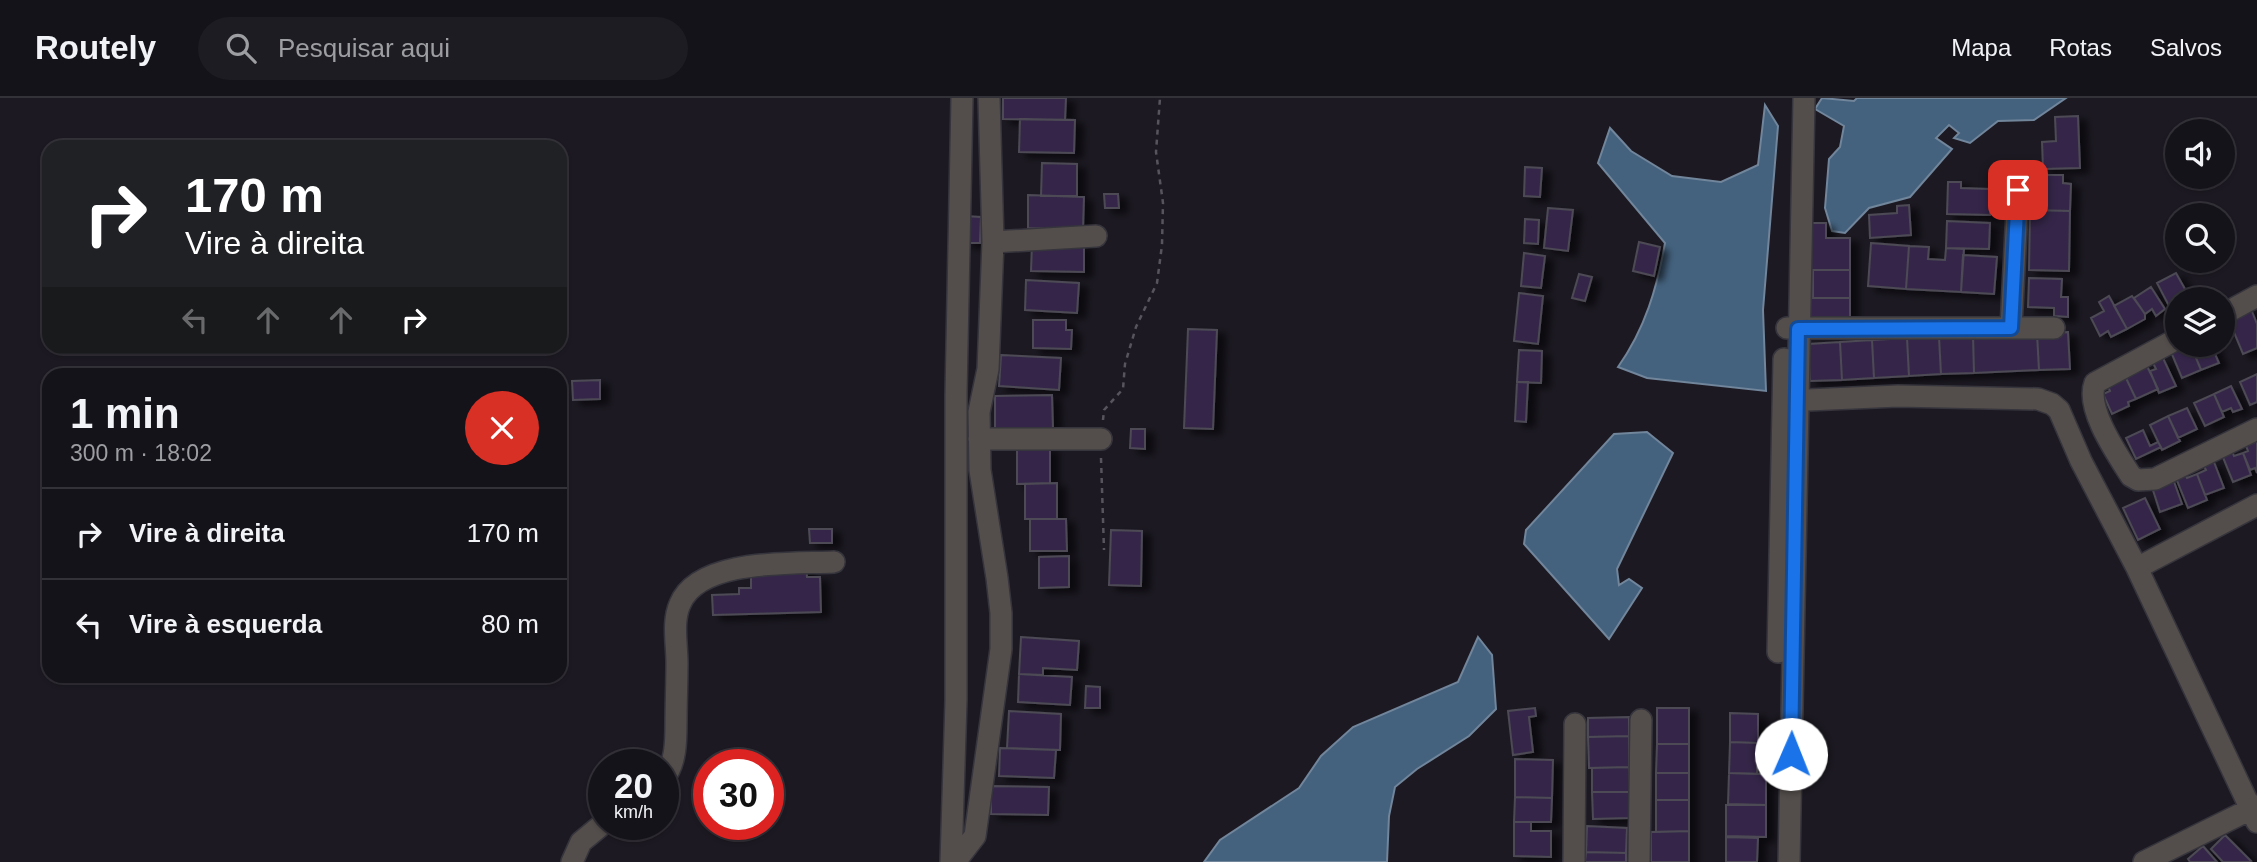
<!DOCTYPE html>
<html lang="pt">
<head>
<meta charset="utf-8">
<style>
  :root { --surface:#15131a; --page:#1e1c23; --text:#f1f3f6; --muted:#9d9ea2; --line:#343239 }
  body { margin:0; font-family:Helvetica,sans-serif; background:var(--page); color:var(--text); height:100vh; display:flex; flex-direction:column; font-size:26px; white-space:nowrap }
  * { box-sizing:border-box; margin:0 }
  p { font-size:23px; color:var(--muted) }
  .icon { flex:none; width:38px; height:38px; fill:none; stroke:currentColor; stroke-width:2; stroke-linecap:round; stroke-linejoin:round }
  .map { position:relative; flex:1; overflow:hidden }
  .drawer { position:absolute; left:42px; top:270px; width:525px; height:315px; display:flex; flex-direction:column; background:var(--surface); border-radius:21px; box-shadow:0 2px 5px #0004,0 0 0 2px var(--line) }
  .drawer>* { flex:none }
  .top-card { position:absolute; left:42px; top:42px; width:525px; height:214px; border-radius:21px; box-shadow:0 2px 5px #0004,0 0 0 2px var(--line); background:#202124; color:#fff; overflow:hidden }
  .controls { position:absolute; left:2165px; top:21px; display:grid; gap:14px }
  .controls a { display:grid; place-items:center; width:70px; height:70px; border-radius:50%; background:var(--surface); box-shadow:0 2px 5px #0004,0 0 0 2px var(--line); font-size:35px }
  .speed { position:absolute; left:588px; top:651px; display:flex; gap:14px; font-size:35px; font-weight:700; text-align:center }
  .speed>* { display:grid; place-content:center; width:91px; height:91px; border-radius:50%; background:var(--surface); box-shadow:0 2px 5px #0004,0 0 0 2px var(--line); line-height:1 }
  .speed small { font-size:18px; font-weight:400 }
  .speed .limit { border:10px solid #d22; background:#fff; color:#111 }
  .pin { position:absolute; display:grid; place-items:center; width:60px; height:60px; color:#fff; margin:-30px; border-radius:14px; box-shadow:0 4px 10px #0006 }
  .me { position:absolute; width:77px; margin:-38px; rotate:1deg; stroke-linejoin:round; filter:drop-shadow(0 0 5px #0008) }
  .turn { display:flex; align-items:center; gap:24px; height:147px; padding:0 28px; font-size:32px }
  .turn .icon { width:91px; height:91px; stroke-width:2.5 }
  .turn b { display:block; font-size:49px; line-height:60px }
  .lanes { display:flex; align-items:center; height:66px; padding:0 28px; background:#0003; justify-content:center; gap:35px; direction:ltr }
  .lanes .off { opacity:.35 }
  .round { display:grid; place-items:center; flex:none; width:74px; height:74px; border-radius:37px; background:var(--page) }
  .head { display:flex; align-items:center; justify-content:space-between; height:119px; padding:0 28px }
  h1 { font-size:42px; font-weight:700; line-height:52px }
  ul { padding:0; list-style:none }
  li { display:flex; align-items:center; gap:21px; height:91px; padding:0 28px; border-top:2px solid var(--line) }
  li div { flex:1 }
  li b { display:block; font-size:26px }
  li em { font-style:normal }
  header { display:flex; align-items:center; gap:42px; box-sizing:border-box; height:98px; padding:0 35px; background:var(--surface); border-bottom:2px solid var(--line) }
  header strong { font-size:33px }
  nav { display:flex; gap:38px; margin-inline-start:auto; font-size:24px }
  .search { width:490px; height:63px; background:var(--page); display:flex; align-items:center; gap:18px; box-sizing:border-box; padding:0 24px; border-radius:38px; color:var(--muted); font-size:26px }
  .map>svg:first-child { display:block }
  .water { fill:#44627e; stroke:#71859b; stroke-width:2 }
  .building { fill:#342848; stroke:#4d4a55; stroke-width:2; filter:url(#shadow) }
  .lines { fill:none; stroke-linecap:round; stroke-linejoin:round }
  .minor-casing { stroke:#36343c; stroke-width:24 }
  .path { stroke:#57545d; stroke-width:2.5; stroke-dasharray:5 5; stroke-linecap:butt }
  .minor { stroke:#534e4b; stroke-width:21 }
  .route-casing { stroke:#114b97; stroke-width:18 }
  .route { stroke:#1a73e8; stroke-width:12 }
</style>
</head>
<body>
<header>
<strong>Routely</strong>
<div class="search"><svg class="icon" aria-label="search" viewBox="0 0 24 24"><circle cx="10" cy="10" r="6"/><path d="M15 15l6 6"/></svg>Pesquisar aqui</div>
<nav><a>Mapa</a><a>Rotas</a><a>Salvos</a></nav>
</header>
<div class="map">
<svg width="2257" height="764" viewBox="0 0 2257 764">
  <defs>
    <filter id="shadow"><feDropShadow dx="8" dy="4.5" stdDeviation="3.5" flood-color="#0009"/></filter>
  </defs>
  <rect width="100%" height="100%" fill="#1c1922"/>
  <path class="water" d="M1822 0 1854 3 1857 0H2066L2034 22 1998 23 1970 45 1954 40 1959 35 1949 27 1936 40 1952 51 1910 99 1869 110 1845 135 1832 133 1825 110 1829 61 1840 49 1844 28 1815 11Z
    M1765 7 1778 28 1763 212 1766 293 1647 280 1618 269C1645 231 1657 190 1665 145L1598 65 1610 30 1631 53 1672 78 1721 84 1758 67Z
    M1647 334 1673 355 1617 471 1619 487 1629 481 1642 490 1609 541 1524 446 1526 432 1614 336Z
    M1478 539 1492 557 1496 611 1469 638 1417 671 1395 689 1389 718 1387 764H1204L1220 742 1299 690 1321 658 1353 629 1458 584Z"/>
  <path class="building" d="M1003 0H1066L1065 22 1003 21Z
    M2078 18 2080 70 2043 71 2042 44 2056 43 2055 19Z
    M1020 21 1075 22 1074 55 1019 54Z
    M1042 65 1077 66V98H1041Z
    M1525 69 1542 70 1540 99 1524 98Z
    M2031 77H2063V85L2071 86 2070 113 2030 112Z
    M1948 84H1961V90L1991 91 1990 117 1947 116Z
    M1104 96H1118L1119 110H1105Z
    M1028 97 1084 99 1083 131 1028 130Z
    M1909 107 1911 137 1870 140 1869 117 1897 115V108Z
    M1548 110 1573 112 1568 153 1544 150Z
    M2030 112 2070 113 2069 173 2029 172Z
    M965 118 981 119 980 145H965Z
    M1525 121 1539 122 1538 146 1524 145Z
    M1947 123 1990 125 1989 151 1946 150Z
    M1803 125H1826V140H1850V172H1803Z
    M1639 144 1660 149 1654 178 1633 173Z
    M1032 145 1084 146V174L1031 173Z
    M1871 145 1909 148 1906 191 1868 188Z
    M1909 148 1929 149 1928 161 1945 162 1946 150 1964 151 1961 194 1906 191Z
    M1524 155 1545 158 1541 190 1521 188Z
    M1963 157 1997 159 1994 196 1961 194Z
    M1813 172H1850V200H1813Z
    M2176 175 2189 198 2177 201V204L2169 208 2157 185Z
    M1579 176 1592 179 1585 203 1572 200Z
    M2029 180 2062 181 2061 199H2068V219L2054 218V210L2028 209Z
    M1026 182 1079 185 1077 215 1025 212Z
    M2151 189 2165 211 2156 218 2152 211 2145 216 2134 200Z
    M1519 195 1543 198 1538 246 1514 243Z
    M2109 198 2127 231 2111 239 2108 233 2100 238 2091 220 2104 213 2099 204Z
    M2132 198 2145 216V221L2127 231 2114 208Z
    M1802 200H1850V224H1802Z
    M2251 211 2257 226V250L2243 256 2228 220Z
    M1033 222H1066V232H1072L1071 251 1033 250Z
    M1188 231 1217 232 1213 331 1184 330Z
    M2068 234 2070 271 2039 272 2037 235Z
    M2037 235 2039 272 1974 275 1973 237Z
    M1973 237 1974 275 1941 276 1939 239Z
    M1939 239 1941 276 1909 278 1907 240Z
    M1907 240 1909 278 1874 280 1872 242Z
    M1872 242 1874 280 1842 282 1840 244Z
    M1840 244 1842 282 1810 283 1808 246Z
    M2199 247H2211L2219 265 2201 272 2192 250Z
    M2181 250 2183 254 2192 250 2201 272 2182 280 2171 254Z
    M1519 252 1542 253 1541 285 1517 284Z
    M1001 257 1061 260 1059 292 999 288Z
    M2163 260 2176 288 2159 295 2150 273 2156 271 2153 265Z
    M2147 268 2158 291 2136 301 2125 278Z
    M2257 276V304L2250 307 2240 284Z
    M2125 278 2136 301 2128 304 2129 308 2112 316 2103 296 2110 293 2107 286Z
    M600 282V301L573 302 572 283Z
    M1517 284H1528L1526 324 1515 323Z
    M2231 288 2242 311 2233 314 2231 310 2222 314 2214 296Z
    M2214 296 2224 319 2205 328 2194 305Z
    M1052 297 1053 330H995V298Z
    M2187 310 2197 331 2178 340 2168 318Z
    M2168 318 2180 343 2162 352 2150 327Z
    M1131 331H1145V351L1130 350Z
    M2143 332 2150 348 2158 344 2161 349 2136 361 2126 340Z
    M2257 343V375L2255 370 2250 372 2243 355 2248 353 2246 348Z
    M1050 349V385L1017 386V350Z
    M2232 353 2234 358 2243 355 2251 377 2233 384 2222 357Z
    M2214 364 2224 390 2205 397 2197 376 2206 372 2204 368Z
    M2185 376 2187 380 2197 376 2207 402 2188 410 2176 380Z
    M2172 378 2182 406 2160 414 2151 386Z
    M1057 385V421H1025V386Z
    M2145 400 2160 431 2138 442 2123 410Z
    M1030 421H1066L1067 453H1030Z
    M809 431H832V445H810Z
    M1111 432 1142 433 1141 488 1109 487Z
    M1069 458V489L1039 490V459Z
    M806 466 807 479H820L821 514 713 517 712 497 739 496V490H751V475Z
    M1021 539 1079 543 1077 572 1043 570V577L1019 576Z
    M1019 576 1072 579 1070 607 1018 604Z
    M1086 588 1100 589V610H1085Z
    M1535 610 1536 618 1529 619 1533 654 1513 657 1508 613Z
    M1657 610H1689V646H1657Z
    M1009 613 1061 616 1060 652 1007 650Z
    M1730 615 1758 616V645L1730 644Z
    M1629 619V638L1588 639V620Z
    M1629 638V669L1589 670 1588 639Z
    M1730 644 1758 645 1757 676 1729 675Z
    M1657 646H1689V675H1656Z
    M1000 650 1056 652 1054 680 999 678Z
    M1515 661 1553 662 1552 700 1515 699Z
    M1629 669 1630 694H1592V670Z
    M1656 675H1689V702H1656Z
    M1729 675 1766 676V707L1728 706Z
    M991 688 1049 689 1048 717 991 716Z
    M1592 694H1630V720L1593 721Z
    M1515 699 1552 700 1551 724H1514Z
    M1656 702H1689V733L1656 734Z
    M1726 707H1766V739L1726 738Z
    M1514 724H1531V733H1551V759L1514 758Z
    M1587 728 1627 730 1626 755 1586 754Z
    M1689 733V764H1651V734Z
    M2225 737 2251 763 2249 764H2223L2211 751Z
    M1726 739 1758 740 1757 764H1726Z
    M2203 748 2217 764H2190L2188 761Z
    M1586 754 1626 755V764H1585Z"/>
  <g class="lines">
    <defs>
      <path id="minor" d="M993 144 1096 138
        M2222 217 2257 198
        M1787 230H2054
        M2011 230 2018 92
        M2177 241 2095 285C2085 310 2117 356 2131 378L2138 382 2155 381 2257 331
        M1785 303 1898 298 2038 301 2052 306 2059 312 2081 363 2137 470 2257 724
        M979 341H1101
        M2137 470 2257 407
        M1778 554 1784 261
        M663 681C676 667 676 643 676 624 676 605 677 585 677 565 677 546 672 524 680 506 699 460 793 466 834 464
        M572 764 581 744 604 725
        M951 764 956 602V296L962 0
        M955 764 975 738 1001 551V515L997 480 980 372 979 314 988 271 993 144 989 0
        M1574 764 1575 626
        M1639 764 1641 622
        M1789 764 1804 0
        M2144 764 2257 708"/>
    </defs>
    <use href="#minor" class="minor-casing"/>
    <path class="path" d="M1103 322 1104 312 1123 291 1125 266 1136 229 1157 185 1162 147 1163 105 1156 54 1160 0
      M1101 360 1104 452"/>
    <use href="#minor" class="minor"/>
  </g>
  <g class="lines">
    <defs>
      <path id="route" d="M1791 656 1798 231 2011 230 2018 92"/>
    </defs>
    <use href="#route" class="route-casing"/>
    <use href="#route" class="route"/>
  </g>
</svg>
<div class="controls">
<a><svg class="icon" aria-label="sound" viewBox="0 0 24 24"><path d="M4 9h4l5-4v14l-5-4H4zM17 9q2 3 0 6"/></svg></a>
<a><svg class="icon" aria-label="search" viewBox="0 0 24 24"><circle cx="10" cy="10" r="6"/><path d="M15 15l6 6"/></svg></a>
<a><svg class="icon" aria-label="layers" viewBox="0 0 24 24"><path d="M12 4l9 5-9 5-9-5zM3 14l9 5 9-5"/></svg></a>
</div>
<div class="speed"><div>20<small>km/h</small></div><div class="limit">30</div></div>
<div class="pin" style="left:2018px;top:92px;background:#d93025"><svg class="icon" aria-label="arrive" viewBox="0 0 24 24"><path d="M6 21V4h12l-3 4 3 4H6"/></svg></div>
<svg class="me" style="left:1791px;top:656px" viewBox="-20 -20 40 40"><circle r="19" fill="#fff"/><path d="M0-13L10 11 0 6-10 11z" fill="#1a73e8"/></svg>
<div class="top-card">
<div class="turn"><svg class="icon" aria-label="right" viewBox="0 0 24 24"><path d="M7 20v-9h11M14 6l5 5-5 5"/></svg><div><b>170 m</b>Vire à direita</div></div>
<div class="lanes"><svg class="icon off" aria-label="left" viewBox="0 0 24 24"><path d="M17 20v-9H6M10 6l-5 5 5 5"/></svg><svg class="icon off" aria-label="ahead" viewBox="0 0 24 24"><path d="M12 20V5M6 11l6-6 6 6"/></svg><svg class="icon off" aria-label="ahead" viewBox="0 0 24 24"><path d="M12 20V5M6 11l6-6 6 6"/></svg><svg class="icon" aria-label="right" viewBox="0 0 24 24"><path d="M7 20v-9h11M14 6l5 5-5 5"/></svg></div>
</div>
<section class="drawer">
<div class="head"><div><h1>1 min</h1><p>300 m · 18:02</p></div><a class="round" style="background:#d93025;color:#fff"><svg class="icon" aria-label="close" viewBox="0 0 24 24"><path d="M6 6l12 12M18 6L6 18"/></svg></a></div>
<ul>
<li><svg class="icon" aria-label="right" viewBox="0 0 24 24"><path d="M7 20v-9h11M14 6l5 5-5 5"/></svg><div><b>Vire à direita</b></div><em>170 m</em></li>
<li><svg class="icon" aria-label="left" viewBox="0 0 24 24"><path d="M17 20v-9H6M10 6l-5 5 5 5"/></svg><div><b>Vire à esquerda</b></div><em>80 m</em></li>
</ul>
</section>
</div>
</body>
</html>
